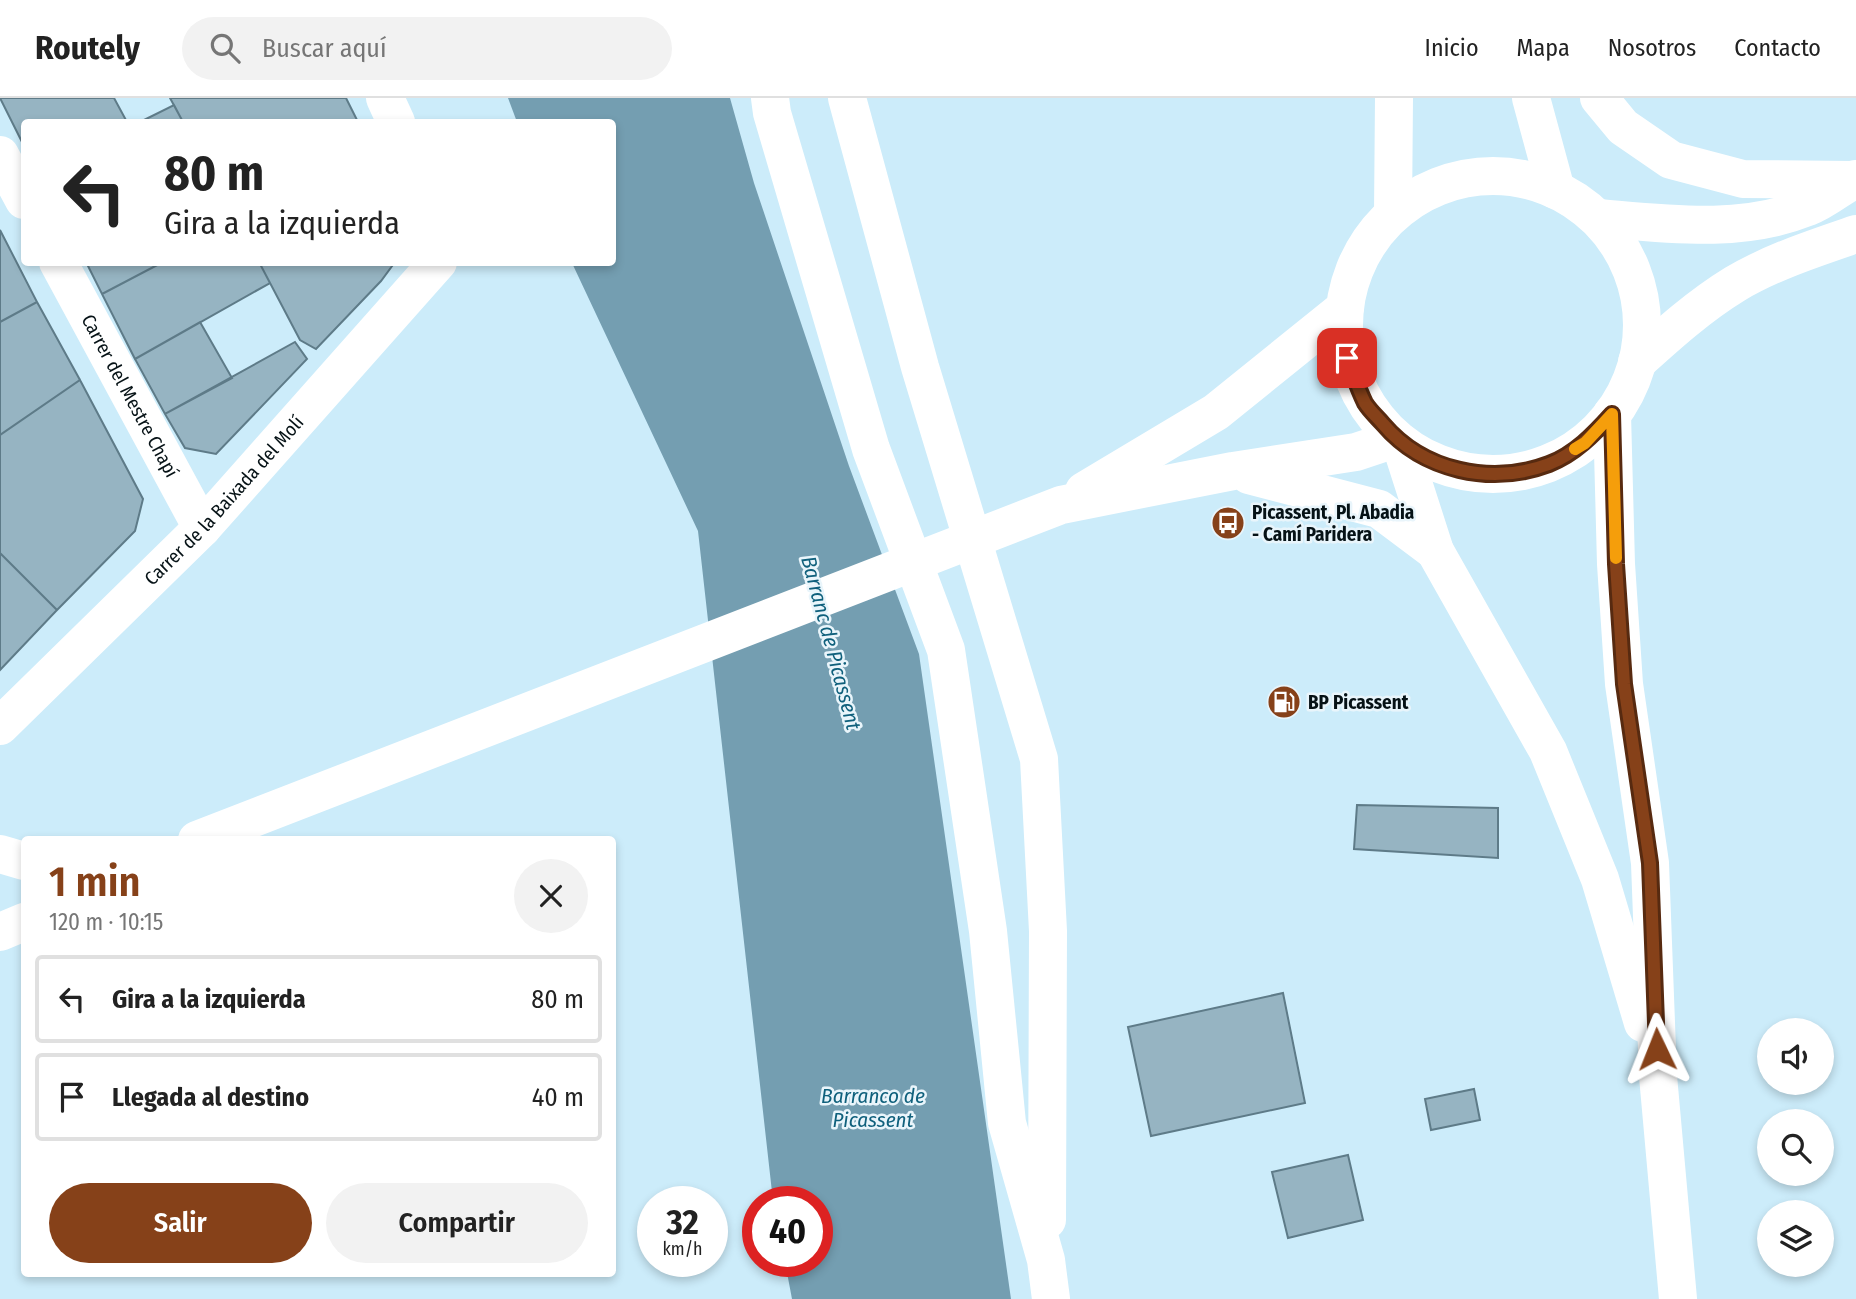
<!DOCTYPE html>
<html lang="es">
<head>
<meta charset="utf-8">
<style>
  :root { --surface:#fff; --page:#f2f2f2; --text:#222; --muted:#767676; --line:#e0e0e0; --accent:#864119 }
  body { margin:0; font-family:"Fira Sans Condensed",sans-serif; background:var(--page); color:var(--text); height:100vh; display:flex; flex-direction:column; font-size:26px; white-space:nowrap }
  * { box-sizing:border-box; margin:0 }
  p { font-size:23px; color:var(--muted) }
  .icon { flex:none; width:38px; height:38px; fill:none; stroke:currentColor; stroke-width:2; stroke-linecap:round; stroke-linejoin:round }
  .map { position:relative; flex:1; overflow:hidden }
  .drawer { position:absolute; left:21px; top:738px; width:595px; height:441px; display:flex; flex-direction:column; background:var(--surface); border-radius:7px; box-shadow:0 4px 10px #0003 }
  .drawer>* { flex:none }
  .top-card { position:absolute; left:21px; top:21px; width:595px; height:147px; border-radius:7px; box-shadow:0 4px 10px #0003; background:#fff; color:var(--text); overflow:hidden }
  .buttons { position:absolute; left:1757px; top:920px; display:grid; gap:14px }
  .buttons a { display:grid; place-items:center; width:77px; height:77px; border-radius:50%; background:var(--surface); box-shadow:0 4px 10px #0003; font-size:35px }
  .speed { position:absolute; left:637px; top:1088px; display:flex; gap:14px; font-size:35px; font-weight:700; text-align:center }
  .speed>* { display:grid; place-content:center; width:91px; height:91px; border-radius:50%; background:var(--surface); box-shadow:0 4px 10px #0003; line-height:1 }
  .speed small { font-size:18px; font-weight:400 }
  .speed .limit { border:10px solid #d22; background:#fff; color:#111 }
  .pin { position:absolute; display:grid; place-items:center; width:60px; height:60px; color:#fff; margin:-30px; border-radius:14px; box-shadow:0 4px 10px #0006 }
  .me { position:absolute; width:77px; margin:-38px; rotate:358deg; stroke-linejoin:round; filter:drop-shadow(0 0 5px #0008) }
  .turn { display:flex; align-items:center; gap:24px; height:147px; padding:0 28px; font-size:32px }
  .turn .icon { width:91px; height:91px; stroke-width:2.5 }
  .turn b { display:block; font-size:49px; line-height:60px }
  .round { display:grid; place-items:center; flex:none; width:74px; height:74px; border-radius:37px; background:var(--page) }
  .overview { display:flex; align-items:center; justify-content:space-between; height:119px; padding:0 28px }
  h1 { font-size:42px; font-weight:600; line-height:52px; color:var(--accent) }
  .cta { display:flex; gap:14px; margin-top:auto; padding:14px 28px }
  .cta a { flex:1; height:80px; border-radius:42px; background:var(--accent); color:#fff; font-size:28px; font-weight:600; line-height:80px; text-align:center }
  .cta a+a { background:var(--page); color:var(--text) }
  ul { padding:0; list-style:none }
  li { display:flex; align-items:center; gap:21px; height:88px; margin:0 14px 10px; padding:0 14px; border:4px solid var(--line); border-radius:7px }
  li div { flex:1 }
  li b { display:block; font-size:26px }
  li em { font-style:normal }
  header { display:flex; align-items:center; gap:42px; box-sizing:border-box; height:98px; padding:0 35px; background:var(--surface); border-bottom:2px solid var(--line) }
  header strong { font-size:33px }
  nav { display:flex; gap:38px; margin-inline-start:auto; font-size:24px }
  .search { width:490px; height:63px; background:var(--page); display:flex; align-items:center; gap:18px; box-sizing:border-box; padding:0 24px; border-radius:38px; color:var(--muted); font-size:26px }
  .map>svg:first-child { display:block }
  .water { fill:#749eb1 }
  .building { fill:#96b4c2; stroke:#5e7b88; stroke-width:2 }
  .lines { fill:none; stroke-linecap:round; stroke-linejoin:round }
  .minor { stroke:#fff; stroke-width:38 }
  .route-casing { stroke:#572a10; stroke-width:18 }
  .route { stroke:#864119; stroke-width:12 }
  .slow { stroke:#f59e0b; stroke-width:12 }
  .labels { text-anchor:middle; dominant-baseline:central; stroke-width:5; stroke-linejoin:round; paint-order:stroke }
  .street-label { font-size:19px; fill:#061216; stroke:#e9f5fb }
  .poi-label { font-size:19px; font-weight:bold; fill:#061216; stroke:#e9f5fb; text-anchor:start }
  .water-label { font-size:21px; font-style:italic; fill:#0f607c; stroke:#e9f5fb }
</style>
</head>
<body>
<header>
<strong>Routely</strong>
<div class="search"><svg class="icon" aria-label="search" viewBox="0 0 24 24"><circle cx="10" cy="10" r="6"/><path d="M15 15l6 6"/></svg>Buscar aquí</div>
<nav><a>Inicio</a><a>Mapa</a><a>Nosotros</a><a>Contacto</a></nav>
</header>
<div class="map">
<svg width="1856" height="1201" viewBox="0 0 1856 1201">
  <rect width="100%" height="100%" fill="#ccecfa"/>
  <path class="water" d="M508 0H730L754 85 849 368 919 556 1011 1201H792L785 1164H817V1104L773 1103 698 433 572 165 612 164V24H517Z"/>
  <path class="building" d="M0 0H114L127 24H24V48Z
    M170 0H346L358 24H183Z
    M174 7 183 24H140Z
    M0 132 37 204 0 224Z
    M86 164H163L102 196Z
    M163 164H259L270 185 135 261 102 196Z
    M259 164H395L381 183 316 251 300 242Z
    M37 204 80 282 0 337V224Z
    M200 224 232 280 165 316 135 261Z
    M295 244 307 261 216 356 185 350 165 316Z
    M80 282 143 401 135 433 57 512 0 455V337Z
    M0 455 57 512 0 572Z
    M1357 707 1498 710V760L1354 751Z
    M1283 895 1305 1005 1151 1038 1128 929Z
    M1474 991 1480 1022 1431 1032 1425 1001Z
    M1348 1057 1363 1122 1288 1140 1272 1074Z"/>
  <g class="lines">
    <g class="minor">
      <path d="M385 0 396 24"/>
      <path d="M770 0 772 15 871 351 946 552 988 833 1007 1025 1046 1162 1051 1201"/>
      <path d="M847 0 920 269 1039 661 1048 833 1047 1122"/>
      <path d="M1531 0 1556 92"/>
      <path d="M1599 0 1623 29 1671 62 1743 81 1853 82"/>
      <path d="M0 57 24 102"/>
      <circle cx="1493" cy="227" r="149"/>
      <path d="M1393 116 1394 0"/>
      <path d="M1598 120C1668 126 1741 136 1808 109 1824 103 1839 90 1855 81"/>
      <path id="s1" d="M58 164 202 430"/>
      <path d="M1637 264C1668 236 1699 208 1735 186 1772 164 1815 150 1856 136"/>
      <path d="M1612 316 1616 466 1624 586 1650 765 1658 978 1678 1201"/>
      <path d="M1400 344 1435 453 1548 653 1600 781 1643 925"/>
      <path d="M1249 377 1379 411 1435 453"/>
      <path d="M1084 393 1216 314 1345 210"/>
      <path id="s2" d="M0 628 202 430 438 164"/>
      <path d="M197 742 1061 407 1233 373 1356 354 1395 341"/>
      <path d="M0 756 24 763"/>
      <path d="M0 834 24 824"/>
    </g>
  </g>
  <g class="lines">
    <defs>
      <path id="route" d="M1347 260C1353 275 1358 291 1365 305 1370 313 1377 319 1383 326 1423 373 1491 388 1549 366 1575 356 1594 336 1612 316L1616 466 1624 586 1650 765 1657 951"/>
    </defs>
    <use href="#route" class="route-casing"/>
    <use href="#route" class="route"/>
    <path class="slow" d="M1575 351 1585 345 1612 316 1616 460"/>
  </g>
  <defs>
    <symbol id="bus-disc" viewBox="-11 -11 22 22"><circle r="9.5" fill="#864119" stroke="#e9f5fb"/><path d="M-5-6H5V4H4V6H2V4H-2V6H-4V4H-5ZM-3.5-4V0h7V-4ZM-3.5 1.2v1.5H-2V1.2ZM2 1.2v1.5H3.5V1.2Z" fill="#fff"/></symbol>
    <symbol id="fuel-disc" viewBox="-11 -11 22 22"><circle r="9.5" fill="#864119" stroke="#e9f5fb"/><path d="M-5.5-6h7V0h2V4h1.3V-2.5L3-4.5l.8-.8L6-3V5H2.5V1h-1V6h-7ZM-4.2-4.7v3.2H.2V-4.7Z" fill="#fff"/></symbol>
  </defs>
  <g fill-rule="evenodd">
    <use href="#bus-disc" x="1209" y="406" width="38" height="38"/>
    <use href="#fuel-disc" x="1265" y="585" width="38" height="38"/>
  </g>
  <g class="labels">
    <g class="street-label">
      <text stroke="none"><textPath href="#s1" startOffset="152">Carrer del Mestre Chapí</textPath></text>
      <text stroke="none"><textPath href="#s2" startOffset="318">Carrer de la Baixada del Molí</textPath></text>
    </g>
    <g class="poi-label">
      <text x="1252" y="414">Picassent, Pl. Abadia<tspan x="1252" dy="22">- Camí Paridera</tspan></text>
      <text x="1308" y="604">BP Picassent</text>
    </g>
    <g class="water-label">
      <text transform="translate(831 545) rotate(75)">Barranc de Picassent</text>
      <text x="873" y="998">Barranco de<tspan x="873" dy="24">Picassent</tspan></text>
    </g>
  </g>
</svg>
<div class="buttons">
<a><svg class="icon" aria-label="sound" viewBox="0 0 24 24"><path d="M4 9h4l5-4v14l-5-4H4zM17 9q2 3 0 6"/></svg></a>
<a><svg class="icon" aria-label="search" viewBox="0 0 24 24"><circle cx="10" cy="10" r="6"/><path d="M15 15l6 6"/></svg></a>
<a><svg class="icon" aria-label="layers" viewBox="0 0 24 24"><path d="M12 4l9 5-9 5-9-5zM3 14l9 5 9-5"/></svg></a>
</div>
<div class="speed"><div>32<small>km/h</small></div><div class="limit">40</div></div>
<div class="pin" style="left:1347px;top:260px;background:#d93025"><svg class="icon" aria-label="arrive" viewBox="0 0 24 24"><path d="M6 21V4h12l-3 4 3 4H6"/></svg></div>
<svg class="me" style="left:1657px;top:951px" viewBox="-20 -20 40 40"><path d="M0-17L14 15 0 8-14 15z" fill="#864119" stroke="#fff" stroke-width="4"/></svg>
<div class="top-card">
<div class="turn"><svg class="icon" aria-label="left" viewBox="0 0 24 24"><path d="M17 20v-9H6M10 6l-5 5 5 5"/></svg><div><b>80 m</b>Gira a la izquierda</div></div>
</div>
<section class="drawer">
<div class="overview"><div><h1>1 min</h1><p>120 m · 10:15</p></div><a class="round"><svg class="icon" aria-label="close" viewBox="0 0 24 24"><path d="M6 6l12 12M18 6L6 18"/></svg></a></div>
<ul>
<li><svg class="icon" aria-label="left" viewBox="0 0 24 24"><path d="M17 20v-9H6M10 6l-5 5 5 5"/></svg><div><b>Gira a la izquierda</b></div><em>80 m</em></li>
<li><svg class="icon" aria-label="arrive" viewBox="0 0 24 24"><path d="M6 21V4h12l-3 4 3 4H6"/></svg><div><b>Llegada al destino</b></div><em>40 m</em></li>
</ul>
<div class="cta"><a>Salir</a><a>Compartir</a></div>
</section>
</div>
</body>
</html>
